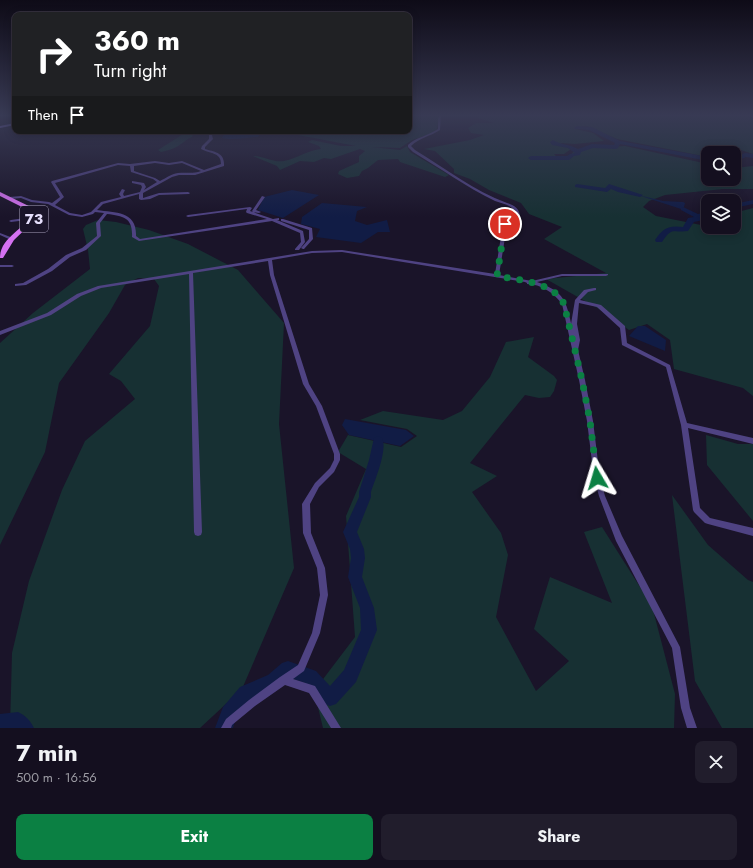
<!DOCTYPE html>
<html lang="en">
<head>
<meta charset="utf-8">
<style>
  :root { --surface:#140f1f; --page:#211d2c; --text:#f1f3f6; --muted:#9d9ca4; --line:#332f3d; --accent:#0b8043 }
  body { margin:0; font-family:Jost,sans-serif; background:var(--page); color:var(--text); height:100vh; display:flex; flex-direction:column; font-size:15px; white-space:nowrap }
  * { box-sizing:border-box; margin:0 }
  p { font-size:13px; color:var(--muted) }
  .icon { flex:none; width:22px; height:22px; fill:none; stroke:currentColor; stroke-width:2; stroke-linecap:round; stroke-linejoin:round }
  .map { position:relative; height:728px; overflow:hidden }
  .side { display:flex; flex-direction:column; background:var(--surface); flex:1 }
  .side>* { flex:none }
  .top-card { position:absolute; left:12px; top:12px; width:400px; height:122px; border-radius:8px; box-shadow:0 2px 10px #0003,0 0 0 1px var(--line); background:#202124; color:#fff; overflow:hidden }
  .controls { position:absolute; left:701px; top:146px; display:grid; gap:8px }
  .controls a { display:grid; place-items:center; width:40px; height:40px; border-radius:8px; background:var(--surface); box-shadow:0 2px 10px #0003,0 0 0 1px var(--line); font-size:20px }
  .pin { position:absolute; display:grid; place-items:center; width:34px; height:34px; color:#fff; margin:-17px; border:2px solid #fff; border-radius:50%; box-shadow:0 1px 4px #0007 }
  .me { position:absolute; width:44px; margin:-22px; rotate:353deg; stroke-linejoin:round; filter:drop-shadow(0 0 3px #0008) }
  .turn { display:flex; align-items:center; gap:14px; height:84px; padding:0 16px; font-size:18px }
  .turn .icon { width:52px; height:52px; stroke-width:2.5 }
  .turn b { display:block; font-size:28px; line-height:34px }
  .then { display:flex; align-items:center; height:38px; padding:0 16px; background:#0003; gap:8px; font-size:15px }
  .round { display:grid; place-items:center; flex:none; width:42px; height:42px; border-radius:8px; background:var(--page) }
  .summary { display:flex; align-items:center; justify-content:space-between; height:68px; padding:0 16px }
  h1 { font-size:24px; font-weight:700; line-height:30px }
  .action { display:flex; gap:8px; margin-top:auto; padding:8px 16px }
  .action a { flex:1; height:46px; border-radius:8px; background:var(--accent); color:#fff; font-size:16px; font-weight:700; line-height:46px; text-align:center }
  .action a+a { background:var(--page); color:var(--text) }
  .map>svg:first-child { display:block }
  .green { fill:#173033 }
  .water { fill:#111c45 }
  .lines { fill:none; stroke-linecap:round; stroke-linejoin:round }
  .river { fill:#111c45; fill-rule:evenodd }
  .street { fill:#4f4383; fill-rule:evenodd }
  .secondary { fill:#937ff2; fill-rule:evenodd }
  .primary { fill:#d471f1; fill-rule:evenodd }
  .route { stroke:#0b8043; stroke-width:7; stroke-dasharray:0 12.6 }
  .labels { text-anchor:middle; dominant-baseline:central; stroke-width:3.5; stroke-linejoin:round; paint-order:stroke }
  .shield { fill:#1a1429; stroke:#a9a2bd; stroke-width:1 }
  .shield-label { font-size:15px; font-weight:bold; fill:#e6dffc }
</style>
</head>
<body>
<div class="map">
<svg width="753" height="728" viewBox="0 0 753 728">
  <rect width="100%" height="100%" fill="#1a1429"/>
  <path class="green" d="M409 115H439L437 129 433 133 412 140 400 148 372 147 400 150 407 146 410 152 449 175 445 177 400 162 398 159 378 160 368 168 362 171 359 176 347 178 338 174 339 171 359 162V156L365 151 360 149 331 159 324 158 314 162 300 161 280 170 277 166 253 156C263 156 274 163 284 161 298 158 308 150 321 149L319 146 308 142 312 140 341 146H356L277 131H409Z
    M475 115H683L691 117 689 115H745L753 119V154L729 146H722L742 156 734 158V153H708V157L617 139 587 126 579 127 576 129 593 133 604 141 575 144 561 143 562 145 571 149 564 154H554L557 157 569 158 575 149 625 146 708 164V179H734V168L753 166V189H723L665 195 649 201 643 207 656 216 701 225 708 222V227H734V213L753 208V396L743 388 674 369 670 340 647 324 629 330 599 309 546 279 606 273 544 239 562 227 529 214 521 203 489 190 470 179 454 173V169L435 151 424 149 470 140 484 135 471 133 468 128 476 123H494L478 118Z
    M188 131H193L191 134 193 136C179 144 180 148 161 152L158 150Z
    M98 220 116 222 149 230 188 244 238 270 284 323 279 424 294 568 242 689 200 728H10L12 653 29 581 62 490 85 441 135 399 121 381 109 374 150 326 159 286 154 279 138 278 125 285 109 313 59 383 45 452 0 545V343L33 313 90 269 88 250 83 229 86 225Z
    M534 337 528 357 554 376 557 380 554 391 550 397 539 398 525 395 470 463 497 476 472 492 501 533 508 555 496 617 536 691 569 661 534 629 550 577 612 603 584 532 602 527 652 606 675 694 674 728H323L314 691 355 637 346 516 366 469 338 452 348 435 401 447 417 436 407 429 360 420 383 411 443 420 462 411 490 377 506 342Z
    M706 435 738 444H753V521L707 465Z
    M672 495 708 545 748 580 753 582V728H722L695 681Z"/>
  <path class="water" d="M226 131H249L248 133 260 134 258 137C245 137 235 141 222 138Z
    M292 190 319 195 283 218 258 210 264 197Z
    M638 195 663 201 683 202 685 203 684 207 681 209Z
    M322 203 367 207 357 211 355 221 367 225 387 220 390 232H378L361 243 316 237 320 229 301 224 302 217Z
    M638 326H645L666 340 665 351 629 336Z
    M345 419 406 430 414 436 400 446 349 435 342 425Z"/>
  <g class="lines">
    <path class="river" d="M577 126 592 127 620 141 708 157V161L620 144 618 148 616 149 593 148 581 152 580 155 574 156 569 160H531L528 158 531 156H567L570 154 575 153 568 148 552 145 550 142 553 140C560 145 570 144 578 149L592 144 614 145 615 143 589 130 575 129 574 128Z
      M745 153 753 154V158L746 157 734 162V158Z
      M577 184 605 188 609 184 643 195 640 197 618 192 611 189 607 192 575 187V185Z
      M753 200V204L734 208V204Z
      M683 207 698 214 708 212V216L704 217 703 220 694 222 688 231C673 233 672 226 662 242H656L655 240C663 228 669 225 683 227L688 218 694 217 681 210V208Z
      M378 436 382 438C388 449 375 480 371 492V497L357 532 364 549 365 558 362 577 374 608 377 630 356 682 336 704 330 706 324 704 305 683 290 678 280 687 252 699 236 718 233 728H215L223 707 240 687 268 675 282 663 288 661 316 671 330 686 344 670 361 630 360 608 348 577 351 558 350 549 343 532 359 497V492L369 460 374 438Z
      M18 712C26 716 30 720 34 728H0V714Z"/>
    <path class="street" d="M439 115H441L440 130C431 136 419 138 411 146L415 150C445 168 474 191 507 203 514 205 520 209 520 217L507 225 499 275 532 281 562 274H608V275L606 276H562L537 282C565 292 566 301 572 327L571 324 575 300 584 290 594 288H596V290L588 292 580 300 601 305 625 326 627 343 670 365 687 423 753 438V444L688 428 700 508 710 518 753 528V536L708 524 705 523 694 512 693 510 681 425 666 367 622 345 620 328 597 307 579 303 577 324 580 340 578 350 585 380 593 421 600 478 605 496 622 536 680 647 690 708 697 728H687L681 708 672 648 616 541 599 496 594 478 587 421 579 380 562 304C554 293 541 284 527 284V283L525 282 342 252 312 253 272 260 274 275 309 384 322 406 340 454V460L334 472 319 487 310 504 311 533 325 568 328 595 320 633 304 671 293 679 315 686 341 728H331L309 693 285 685 255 706 232 725 231 728H221L226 719 249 700 280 677 298 665 312 633 320 595 317 568 303 533 302 504 315 483 330 468 334 460V454L316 406 303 384 270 275 268 261 193 273 202 532 201 535 198 536 195 535 194 532 189 274 101 288 81 296 51 315 0 335V331L47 313 77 294 98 286 312 251 342 250 495 274 503 224 517 216C514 205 504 204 495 201 466 187 440 168 413 152L408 147V145C416 137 428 136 438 129V119Z
      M749 115 753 116V118Z
      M209 131H211L213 139 205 147V149C214 152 225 152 224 166L195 175H179L172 177 143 193V198L159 193 188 192 190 193 189 194 159 195 150 199 141 200 139 199V194L103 204 97 210C116 213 137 211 136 236L140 239 267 219 247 213 246 212 247 209 188 217 186 216 188 215 250 207 252 208 250 211 273 219 279 218V220H277L303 231 305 242 299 250H295V249L301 242 300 233 272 221 139 241 132 237C133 218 124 216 107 214L100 223 101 236 86 250 70 257 52 271 26 285 15 286V284L23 283 48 269 66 255 82 248 97 236 96 223 104 213 95 212 93 214 82 217 69 215 48 204 31 202 21 198 10 199 8 198 9 197 21 196 32 200 49 202 52 203 60 197 51 182 52 181 118 163 130 164 155 161 169 163 182 161 204 170 221 164C221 152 210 154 201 149L202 146 209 139ZM155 163 169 165 182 163 201 171C193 174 186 172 178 173 171 174 166 178 160 181L155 178 134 171V166ZM118 165 130 166 131 172 153 179 157 182 144 190 146 187 144 183 132 181V183L141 185 142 187 140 192 124 196 123 194 125 190 122 189 119 194 121 197 101 202 91 212 82 215 70 213 55 205 64 197 55 183Z
      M262 196 265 197 256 210 261 212 259 213 253 212 252 211Z
      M34 208 37 209 27 220 11 222 9 221 11 220 25 218Z
      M281 219H283L312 228 313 239 304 249H303L301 248 309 239V230L281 221Z
      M0 233 13 238 14 239 12 240H11L0 235Z
      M0 265H12L14 266 12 267H0Z"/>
    <path class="secondary" d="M15 123V125L0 128V126Z"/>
    <path class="primary" d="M0 192 41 212 38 217 14 240 3 258H0C0 237 25 229 34 213L0 196Z"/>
  </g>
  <linearGradient id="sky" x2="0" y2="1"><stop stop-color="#0e0b17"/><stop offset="0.53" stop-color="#383a54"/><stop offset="1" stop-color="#383a54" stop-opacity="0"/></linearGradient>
  <rect width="753" height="217" fill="url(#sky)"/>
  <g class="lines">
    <path class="route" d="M505 224 497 276C519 280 554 282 564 304L582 380 590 421 597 478"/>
  </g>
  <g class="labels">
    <rect class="shield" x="20" y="206" width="28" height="26" rx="3"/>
    <g class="shield-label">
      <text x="34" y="219">73</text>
    </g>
  </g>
</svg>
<div class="controls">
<a><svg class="icon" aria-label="search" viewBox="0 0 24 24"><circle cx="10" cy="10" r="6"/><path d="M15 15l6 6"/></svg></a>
<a><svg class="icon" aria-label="layers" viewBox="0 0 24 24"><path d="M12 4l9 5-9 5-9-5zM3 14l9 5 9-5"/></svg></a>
</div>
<div class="pin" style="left:505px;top:224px;background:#d93025"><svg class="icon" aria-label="arrive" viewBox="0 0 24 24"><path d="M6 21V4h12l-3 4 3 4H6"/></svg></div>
<svg class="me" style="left:597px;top:478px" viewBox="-20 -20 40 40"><path d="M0-17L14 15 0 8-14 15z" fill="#0b8043" stroke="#fff" stroke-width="4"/></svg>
<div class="top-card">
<div class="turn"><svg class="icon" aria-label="right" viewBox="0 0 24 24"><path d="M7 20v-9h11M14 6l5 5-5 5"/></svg><div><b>360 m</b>Turn right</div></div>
<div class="then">Then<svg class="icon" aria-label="arrive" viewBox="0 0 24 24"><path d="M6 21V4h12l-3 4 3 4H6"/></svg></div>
</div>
</div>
<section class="side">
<div class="summary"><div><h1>7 min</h1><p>500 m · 16:56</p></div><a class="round"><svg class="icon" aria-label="close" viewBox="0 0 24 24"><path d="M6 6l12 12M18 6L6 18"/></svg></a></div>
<div class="action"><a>Exit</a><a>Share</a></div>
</section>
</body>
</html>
